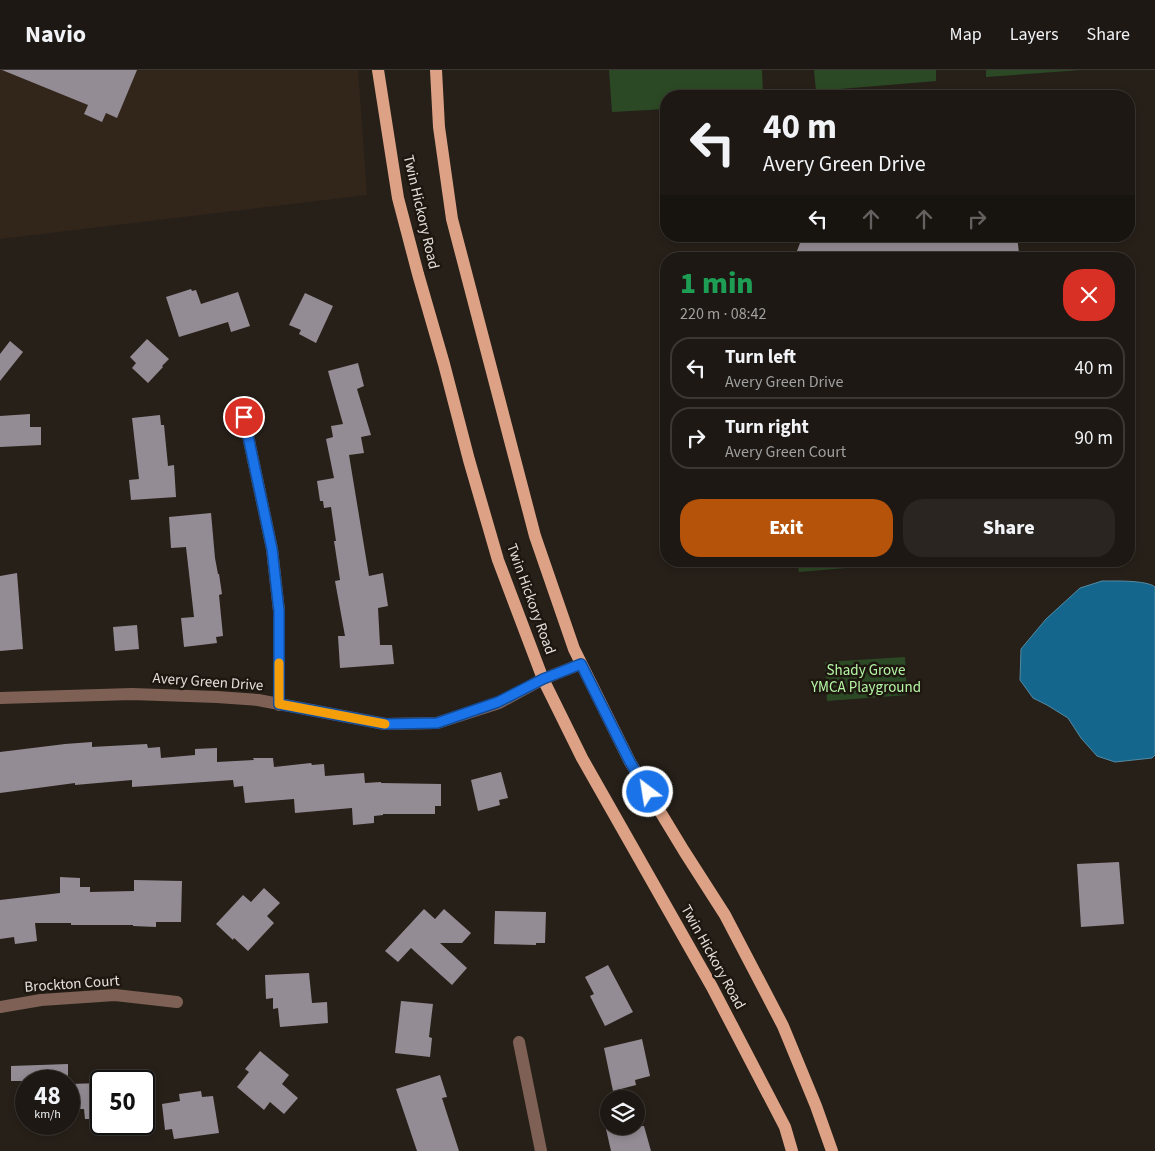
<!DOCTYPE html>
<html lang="en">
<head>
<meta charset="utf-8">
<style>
  :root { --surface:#1d1813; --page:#2a2521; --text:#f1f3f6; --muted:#a0a0a0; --line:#3b3733; --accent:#b45309 }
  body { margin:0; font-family:"Source Sans 3",sans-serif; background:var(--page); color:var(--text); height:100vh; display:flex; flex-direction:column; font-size:19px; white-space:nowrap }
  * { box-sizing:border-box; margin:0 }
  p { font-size:16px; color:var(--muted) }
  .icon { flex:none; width:28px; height:28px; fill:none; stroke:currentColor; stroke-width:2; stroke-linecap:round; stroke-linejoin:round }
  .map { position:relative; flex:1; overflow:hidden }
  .details { position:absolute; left:660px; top:182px; width:475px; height:315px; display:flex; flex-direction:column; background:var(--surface); border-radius:20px; box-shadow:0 2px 8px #0003,0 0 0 1px var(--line) }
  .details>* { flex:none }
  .guide { position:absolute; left:660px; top:20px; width:475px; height:152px; border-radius:20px; box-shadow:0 2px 8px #0003,0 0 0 1px var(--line); background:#1d1813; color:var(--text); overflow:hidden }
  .controls { position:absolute; left:600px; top:1020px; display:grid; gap:10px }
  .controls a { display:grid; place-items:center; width:45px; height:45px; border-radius:50%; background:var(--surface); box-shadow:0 2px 8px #0003,0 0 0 1px var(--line); font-size:25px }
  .speed { position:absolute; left:15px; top:1000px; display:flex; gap:10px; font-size:25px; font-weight:700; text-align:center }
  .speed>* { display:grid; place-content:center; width:65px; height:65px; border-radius:50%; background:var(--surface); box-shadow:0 2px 8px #0003,0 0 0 1px var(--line); line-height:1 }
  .speed small { font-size:12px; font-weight:400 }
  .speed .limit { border:2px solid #111; border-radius:8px; background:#fff; color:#111 }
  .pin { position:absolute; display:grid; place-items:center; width:42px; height:42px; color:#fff; margin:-21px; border:2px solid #fff; border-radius:50%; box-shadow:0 1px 5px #0007 }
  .me { position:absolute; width:55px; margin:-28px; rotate:329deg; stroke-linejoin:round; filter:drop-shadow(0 0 4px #0008) }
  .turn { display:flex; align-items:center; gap:18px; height:105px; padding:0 20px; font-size:22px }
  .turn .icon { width:65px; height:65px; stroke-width:2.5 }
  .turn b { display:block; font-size:35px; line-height:42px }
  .lanes { display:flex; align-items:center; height:48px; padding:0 20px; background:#0003; justify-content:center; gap:25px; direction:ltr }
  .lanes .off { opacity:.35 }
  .round { display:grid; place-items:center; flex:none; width:52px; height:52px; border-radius:20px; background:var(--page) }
  .head { display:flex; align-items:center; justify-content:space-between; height:85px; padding:0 20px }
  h1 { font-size:30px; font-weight:800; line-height:38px; color:#1e9e55 }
  .button { display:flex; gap:10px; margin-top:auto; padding:10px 20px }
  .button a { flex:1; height:58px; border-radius:20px; background:var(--accent); color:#fff; font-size:20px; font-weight:800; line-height:58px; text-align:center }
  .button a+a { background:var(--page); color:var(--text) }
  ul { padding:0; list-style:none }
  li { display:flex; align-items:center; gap:15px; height:62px; margin:0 10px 8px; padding:0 10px; border:2px solid var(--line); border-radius:20px }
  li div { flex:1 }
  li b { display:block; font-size:19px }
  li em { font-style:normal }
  header { display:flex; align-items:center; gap:30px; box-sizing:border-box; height:70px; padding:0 25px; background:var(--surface); border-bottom:1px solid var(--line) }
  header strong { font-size:24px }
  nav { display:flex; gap:28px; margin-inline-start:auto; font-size:18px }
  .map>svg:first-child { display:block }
  .built { fill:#32261b }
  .green { fill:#2c4925 }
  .water { fill:#15668c; stroke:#538aa4 }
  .building { fill:#948c94 }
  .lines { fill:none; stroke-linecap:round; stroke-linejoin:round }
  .minor { stroke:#7e6154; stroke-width:12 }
  .major { stroke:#dda285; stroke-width:12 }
  .route-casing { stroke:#114b97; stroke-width:12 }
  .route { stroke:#1a73e8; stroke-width:9 }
  .slow { stroke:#f59e0b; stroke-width:9 }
  .labels { text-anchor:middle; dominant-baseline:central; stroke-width:5; stroke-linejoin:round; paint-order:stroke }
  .street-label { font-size:15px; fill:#e4dfdb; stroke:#1d1710 }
  .park-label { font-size:15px; fill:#b5f6a5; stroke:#1d1710 }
</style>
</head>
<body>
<header>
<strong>Navio</strong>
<nav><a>Map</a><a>Layers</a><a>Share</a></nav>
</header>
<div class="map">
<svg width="1155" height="1081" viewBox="0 0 1155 1081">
  <rect width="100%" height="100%" fill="#272019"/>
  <path class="built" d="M0 0H358L367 125 0 169Z"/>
  <path class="green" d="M609 0H762L763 26H666V39L612 42Z
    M814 0H936V11L816 21Z
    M986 0H1081L986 7Z
    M797 491H857L858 497 799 502Z
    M905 587 907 625 827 631 825 592Z"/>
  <path class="water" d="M1102 511C1114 511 1147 510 1155 517V685L1152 688 1115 692 1097 686 1081 668 1068 648 1047 635 1033 628 1020 610 1021 579 1046 549 1080 518Z"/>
  <path class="building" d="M2 0H137L117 48 106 43 102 52 84 44 88 35Z
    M805 166H1017L1019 183 919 189H794L800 173Z
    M191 219 192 221 196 220 201 234 238 222 250 256 231 262 228 252 179 267 166 227Z
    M305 223 333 236 316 273 299 264 301 260 289 255Z
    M147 269 169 289 162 296 163 297 148 313 132 298 136 293 130 287Z
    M10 271 23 282 0 311V284Z
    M358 293 364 316 357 319 371 365 361 367 364 383 349 385 369 506 383 503 388 536 378 538 380 575H392L394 594 340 598 338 566H345L335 511 340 510 334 471H336L331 437 324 438 323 431H320L317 411 334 408 326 369 333 367 331 356 343 354 328 301Z
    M30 344V357H41V375L0 377V346Z
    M160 345 161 355H164L168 396 174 395 176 427 131 430 129 410 139 409 132 348Z
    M211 443 215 488 218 504H219L222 524 219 525 223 566 216 567 217 573 184 577 181 548 194 547 186 477 171 478 169 447Z
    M17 503 23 579 0 581V506Z
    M137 555 139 579 115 581 113 557Z
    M92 672V677L147 674 148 678 160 677 161 688 195 685V679L217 678V692L254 690 253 688H273L274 697 311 693 312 695 324 694 325 706 364 703 365 713 381 712V713L441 714V736H435V744H383V745L374 746V753L353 755 352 738 295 743 294 729 245 733 243 716 234 717 233 710 132 717V710L75 715V713L0 723V682L65 674Z
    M501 702 508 728 499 730 500 735 478 741 471 710Z
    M1119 792 1124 854 1081 857 1077 794Z
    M60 807 80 808V817H90V822L134 821V810L182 811 181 852H156V857L133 856V855H71V853H35L37 871 15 874 14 867 0 869V830L60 823Z
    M264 818 280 833 267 846 274 853 248 881 234 868 233 870 216 854 243 825 251 832Z
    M424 839 435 849 444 839 471 863 462 873H440L467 898 452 915 411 878 398 892 385 881Z
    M495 841 546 842 545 873H536V875L494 874Z
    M608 895 633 942 605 956 590 926 594 924 585 907Z
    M309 903 312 933 327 932 328 953 280 957 278 938 273 939V928L266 929 265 905Z
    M401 931 433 934 429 967 432 968 430 987 395 983Z
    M642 969 650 1006 635 1010 636 1015 613 1021 604 978Z
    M260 981 289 1005 282 1014 298 1028 284 1044 270 1032 264 1040 237 1017 249 1002 245 999Z
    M68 994V1011H11V996Z
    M440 1005 447 1027 442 1028 459 1081H417L396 1019Z
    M101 1013V1049H85L84 1039H69V1014Z
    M201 1021 202 1027 213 1026 219 1063 174 1069 172 1059 165 1060 162 1034 180 1031 179 1024Z
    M616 1056H644L651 1081H611L606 1059Z"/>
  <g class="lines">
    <path class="minor" d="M244 347 272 479 279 541V635
      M0 628 132 624 217 627 258 630 385 654 437 653 499 633 543 609 581 594
      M0 937 41 930 115 925 177 932
      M519 972 541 1081"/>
    <path class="major" d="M378 0 398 128 418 204 444 294 469 390 498 490 543 609 582 688 712 917 785 1057 792 1081
      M436 0 439 57 452 149 535 466 574 579 630 692 684 781 725 845 783 956 816 1036 832 1081"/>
  </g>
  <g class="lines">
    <defs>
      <path id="route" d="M244 347 272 479 279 541V634L385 654 437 653 498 632 543 609 581 594 630 692 648 722"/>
    </defs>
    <use href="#route" class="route-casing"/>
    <use href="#route" class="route"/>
    <path class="slow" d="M279 593V634L385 654"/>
  </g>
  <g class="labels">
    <g class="street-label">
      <text transform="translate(421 142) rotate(77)">Twin Hickory Road</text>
      <text transform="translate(531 529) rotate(70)">Twin Hickory Road</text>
      <text transform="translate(208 612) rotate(4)">Avery Green Drive</text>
      <text transform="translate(713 887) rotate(61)">Twin Hickory Road</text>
      <text transform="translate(72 914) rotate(-4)">Brockton Court</text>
    </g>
    <g class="park-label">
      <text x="866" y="600">Shady Grove<tspan x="866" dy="17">YMCA Playground</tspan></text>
    </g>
  </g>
</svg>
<div class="controls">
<a><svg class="icon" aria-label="layers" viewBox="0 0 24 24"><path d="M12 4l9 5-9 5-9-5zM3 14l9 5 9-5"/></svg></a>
</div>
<div class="speed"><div>48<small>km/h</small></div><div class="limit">50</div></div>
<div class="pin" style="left:244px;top:347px;background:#d93025"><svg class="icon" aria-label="arrive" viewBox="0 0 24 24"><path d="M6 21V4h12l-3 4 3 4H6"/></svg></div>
<svg class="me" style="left:648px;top:722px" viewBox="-20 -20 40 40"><circle r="17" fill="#1a73e8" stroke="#fff" stroke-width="3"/><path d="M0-11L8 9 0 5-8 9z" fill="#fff"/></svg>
<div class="guide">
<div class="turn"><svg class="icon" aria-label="left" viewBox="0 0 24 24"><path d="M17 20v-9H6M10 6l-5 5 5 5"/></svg><div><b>40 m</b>Avery Green Drive</div></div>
<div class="lanes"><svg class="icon" aria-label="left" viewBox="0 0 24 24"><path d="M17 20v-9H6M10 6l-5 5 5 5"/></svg><svg class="icon off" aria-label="ahead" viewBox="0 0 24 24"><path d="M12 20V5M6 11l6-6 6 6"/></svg><svg class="icon off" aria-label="ahead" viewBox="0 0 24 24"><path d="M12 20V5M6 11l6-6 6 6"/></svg><svg class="icon off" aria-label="right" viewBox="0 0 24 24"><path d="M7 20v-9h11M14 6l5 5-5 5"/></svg></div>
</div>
<section class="details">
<div class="head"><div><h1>1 min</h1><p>220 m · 08:42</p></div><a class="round" style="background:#d93025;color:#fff"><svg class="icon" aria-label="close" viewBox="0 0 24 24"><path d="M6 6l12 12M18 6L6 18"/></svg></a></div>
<ul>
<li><svg class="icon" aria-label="left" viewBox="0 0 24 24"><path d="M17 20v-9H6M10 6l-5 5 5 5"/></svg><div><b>Turn left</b><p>Avery Green Drive</p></div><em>40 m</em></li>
<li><svg class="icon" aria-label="right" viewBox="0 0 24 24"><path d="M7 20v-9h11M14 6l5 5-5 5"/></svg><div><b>Turn right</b><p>Avery Green Court</p></div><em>90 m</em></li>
</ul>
<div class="button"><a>Exit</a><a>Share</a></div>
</section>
</div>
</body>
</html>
